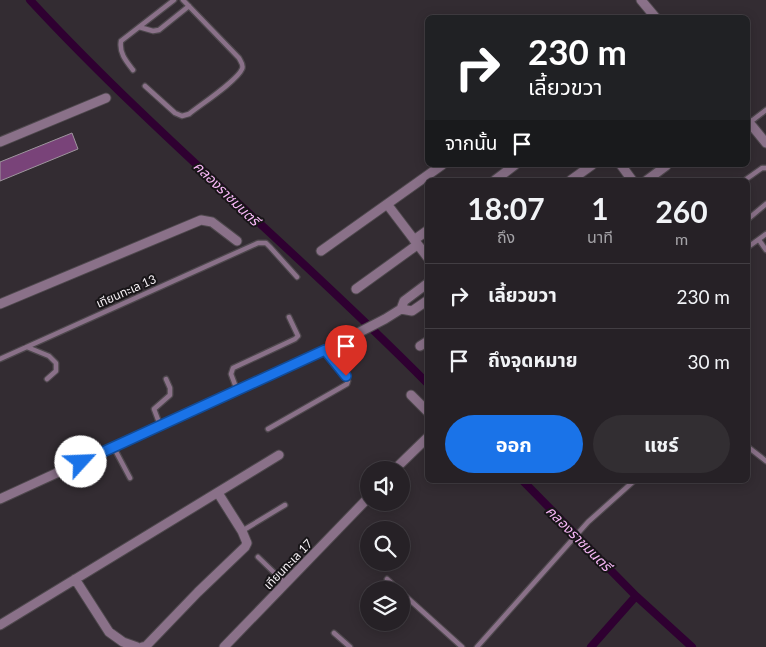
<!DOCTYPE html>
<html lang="th">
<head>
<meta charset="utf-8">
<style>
  :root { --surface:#262126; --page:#322e32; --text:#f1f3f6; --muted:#a4a3a7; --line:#423e43; --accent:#1a73e8 }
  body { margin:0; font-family:Lato,"Noto Sans Thai",sans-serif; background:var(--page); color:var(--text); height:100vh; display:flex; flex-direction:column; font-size:19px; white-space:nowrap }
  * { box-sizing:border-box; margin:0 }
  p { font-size:16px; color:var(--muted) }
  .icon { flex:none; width:28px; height:28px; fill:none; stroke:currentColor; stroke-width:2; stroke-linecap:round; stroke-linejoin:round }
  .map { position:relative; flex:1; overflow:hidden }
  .side { position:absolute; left:425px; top:178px; width:325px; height:305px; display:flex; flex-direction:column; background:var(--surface); border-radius:8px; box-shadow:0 2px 12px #0003,0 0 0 1px var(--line) }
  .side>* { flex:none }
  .hud { position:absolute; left:425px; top:15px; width:325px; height:152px; border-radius:8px; box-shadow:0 2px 12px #0003,0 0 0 1px var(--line); background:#202124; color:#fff; overflow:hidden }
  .buttons { position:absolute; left:360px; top:461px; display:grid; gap:10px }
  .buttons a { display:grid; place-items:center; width:50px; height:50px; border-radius:50%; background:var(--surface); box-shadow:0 2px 12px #0003,0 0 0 1px var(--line); font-size:25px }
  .pin { position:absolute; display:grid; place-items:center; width:42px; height:42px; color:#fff; margin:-51px -21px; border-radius:50% 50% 50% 0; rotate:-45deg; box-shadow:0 0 5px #0007 }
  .pin .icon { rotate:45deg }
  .me { position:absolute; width:55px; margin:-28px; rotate:65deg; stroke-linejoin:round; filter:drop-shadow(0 0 4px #0008) }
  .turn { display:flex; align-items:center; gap:18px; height:105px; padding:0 20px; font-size:22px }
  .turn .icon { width:65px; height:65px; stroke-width:2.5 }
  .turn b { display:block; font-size:35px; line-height:42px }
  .then { display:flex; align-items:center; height:48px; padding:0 20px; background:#0003; gap:10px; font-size:19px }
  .eta { display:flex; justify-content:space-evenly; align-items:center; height:85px; text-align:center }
  .eta b { font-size:30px; font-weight:700; line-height:35px }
  .cta { display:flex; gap:10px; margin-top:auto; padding:10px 20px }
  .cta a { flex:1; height:58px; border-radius:30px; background:var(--accent); color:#fff; font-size:20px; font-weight:700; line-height:58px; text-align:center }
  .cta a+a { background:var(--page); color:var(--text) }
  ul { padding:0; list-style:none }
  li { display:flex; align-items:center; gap:15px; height:65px; padding:0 20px; border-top:1px solid var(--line) }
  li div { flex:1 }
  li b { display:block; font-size:19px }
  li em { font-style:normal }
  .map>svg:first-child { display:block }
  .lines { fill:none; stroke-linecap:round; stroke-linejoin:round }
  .canal { stroke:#2f0031; stroke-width:8 }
  .building { fill:#794379; stroke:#9f969e }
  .lane-casing { stroke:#4e484d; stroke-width:7 }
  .street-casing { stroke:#4e484d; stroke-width:11 }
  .lane { stroke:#8a7189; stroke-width:4.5 }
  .street { stroke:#8a7189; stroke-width:9 }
  .route-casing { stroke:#114b97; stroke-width:12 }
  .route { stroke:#1a73e8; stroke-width:9 }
  .labels { text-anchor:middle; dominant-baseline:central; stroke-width:4; stroke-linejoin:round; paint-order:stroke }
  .street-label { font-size:12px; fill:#f6f1f5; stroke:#181518 }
  .water-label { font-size:14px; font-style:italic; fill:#f8b8f7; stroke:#181518 }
</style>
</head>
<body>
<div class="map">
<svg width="766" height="647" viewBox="0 0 766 647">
  <rect width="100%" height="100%" fill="#332c32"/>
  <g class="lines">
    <path class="canal" d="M30 0C155 135 298 252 428 384
      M522 480 636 596
      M591 647 636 596 692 647"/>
  </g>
  <path class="building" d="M72 133 78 149 0 181V162Z"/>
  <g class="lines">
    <defs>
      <path id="lane" d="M139 27 153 31 159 30 189 6
        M133 70C126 61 119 53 121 41L174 0
        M145 86 175 113 182 116 189 114C200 105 237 81 242 69 244 65 241 62 239 58L183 0
        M749 123 766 110
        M745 180 762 168H766
        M748 219 766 204
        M759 240 766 250
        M748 247 766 234
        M27 347 49 356 56 363V371L47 379
        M0 359 258 243H266L270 247 297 277
        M237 390 231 374 233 368 295 339 298 336 289 317
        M160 425 154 409 170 395V388L166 379
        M268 429 347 384 348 381 346 376 325 350
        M113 446 130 478
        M748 447 766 461
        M242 531 285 505
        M258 557 286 584
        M387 579 399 590
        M401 592 462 647
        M334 633 350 647
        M477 647 588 522 635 480"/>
      <path id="street" d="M641 0 656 18
        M748 121 766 143
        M0 142 106 98
        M621 165 632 180
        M495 180 515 165
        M571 180 592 165
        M647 180 666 166
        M387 204 428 258
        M414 240 428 230
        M321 251 442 165
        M356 289 417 245
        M0 304 201 220 212 222 237 241
        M401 309 412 311 428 300
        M420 346 428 341
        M411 395 428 412
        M394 470 428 437
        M0 499 325 350 385 319 401 309 404 301 428 283
        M75 579 109 632 123 642 137 647
        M0 625 279 455
        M142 647 146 646 198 592 245 547 247 543 242 531 218 493
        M224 647 369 497"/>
    </defs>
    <use href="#lane" class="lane-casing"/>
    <use href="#street" class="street-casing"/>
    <use href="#lane" class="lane"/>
    <use href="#street" class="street"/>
  </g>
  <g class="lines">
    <defs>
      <path id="route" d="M81 462 325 350 346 376"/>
    </defs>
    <use href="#route" class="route-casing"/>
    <use href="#route" class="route"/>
  </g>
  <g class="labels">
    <g class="street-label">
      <text transform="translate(126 291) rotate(-24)">เทียนทะเล 13</text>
      <text transform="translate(288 564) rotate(-46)">เทียนทะเล 17</text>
    </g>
    <g class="water-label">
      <text transform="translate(227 193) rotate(44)">คลองราชมนตรี</text>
      <text transform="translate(579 538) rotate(45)">คลองราชมนตรี</text>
    </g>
  </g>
</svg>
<div class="buttons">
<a><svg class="icon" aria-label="sound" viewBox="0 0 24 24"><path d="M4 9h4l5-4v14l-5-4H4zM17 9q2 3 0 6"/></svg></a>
<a><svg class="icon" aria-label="search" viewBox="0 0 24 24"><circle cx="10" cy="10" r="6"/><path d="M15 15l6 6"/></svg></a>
<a><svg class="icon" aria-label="layers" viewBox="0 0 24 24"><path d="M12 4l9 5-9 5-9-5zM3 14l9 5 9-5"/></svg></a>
</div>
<div class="pin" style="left:346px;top:376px;background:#d93025"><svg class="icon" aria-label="arrive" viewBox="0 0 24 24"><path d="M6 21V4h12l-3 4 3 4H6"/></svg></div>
<svg class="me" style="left:81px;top:462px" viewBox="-20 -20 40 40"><circle r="19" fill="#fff"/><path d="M0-13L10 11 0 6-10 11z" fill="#1a73e8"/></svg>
<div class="hud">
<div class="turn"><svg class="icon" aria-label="right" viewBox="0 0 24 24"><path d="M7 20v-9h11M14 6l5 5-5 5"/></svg><div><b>230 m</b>เลี้ยวขวา</div></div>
<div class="then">จากนั้น<svg class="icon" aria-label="arrive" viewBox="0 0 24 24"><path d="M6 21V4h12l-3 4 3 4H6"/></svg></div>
</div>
<section class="side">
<div class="eta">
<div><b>18:07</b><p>ถึง</p></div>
<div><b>1</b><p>นาที</p></div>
<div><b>260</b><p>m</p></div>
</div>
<ul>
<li><svg class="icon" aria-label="right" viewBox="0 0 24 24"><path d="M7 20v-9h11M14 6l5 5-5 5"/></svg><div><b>เลี้ยวขวา</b></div><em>230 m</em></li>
<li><svg class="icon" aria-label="arrive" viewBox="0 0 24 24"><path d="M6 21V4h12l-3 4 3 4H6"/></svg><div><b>ถึงจุดหมาย</b></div><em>30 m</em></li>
</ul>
<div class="cta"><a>ออก</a><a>แชร์</a></div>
</section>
</div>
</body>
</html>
